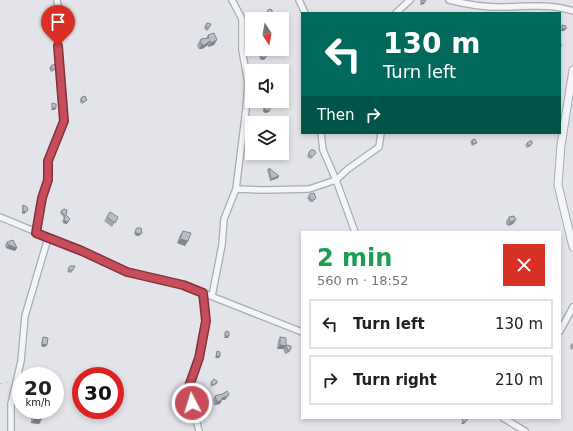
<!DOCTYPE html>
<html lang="en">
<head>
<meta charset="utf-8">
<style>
  :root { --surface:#fff; --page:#f2f2f2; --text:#202124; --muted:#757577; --line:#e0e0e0 }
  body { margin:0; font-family:"DejaVu Sans",sans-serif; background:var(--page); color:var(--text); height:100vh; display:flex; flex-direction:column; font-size:15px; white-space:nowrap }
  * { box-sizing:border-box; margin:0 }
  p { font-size:13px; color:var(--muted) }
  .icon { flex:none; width:22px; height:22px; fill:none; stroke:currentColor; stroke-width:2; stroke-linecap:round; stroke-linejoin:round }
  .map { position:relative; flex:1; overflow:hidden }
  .side { position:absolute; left:301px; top:231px; width:260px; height:188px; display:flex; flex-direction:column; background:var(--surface); border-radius:0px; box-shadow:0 2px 6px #0003 }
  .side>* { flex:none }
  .guide { position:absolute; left:301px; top:12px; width:260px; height:122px; border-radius:0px; box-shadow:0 2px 6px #0003; background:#00695c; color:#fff; overflow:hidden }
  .needle { width:26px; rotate:169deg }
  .controls { position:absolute; left:245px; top:12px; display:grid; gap:8px }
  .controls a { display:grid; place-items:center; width:44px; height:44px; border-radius:0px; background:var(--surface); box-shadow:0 2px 6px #0003; font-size:20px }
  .speed { position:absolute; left:12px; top:367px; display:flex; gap:8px; font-size:20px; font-weight:700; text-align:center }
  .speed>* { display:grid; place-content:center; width:52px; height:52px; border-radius:50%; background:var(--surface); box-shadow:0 2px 6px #0003; line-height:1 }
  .speed small { font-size:10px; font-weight:400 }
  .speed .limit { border:6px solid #d22; background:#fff; color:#111 }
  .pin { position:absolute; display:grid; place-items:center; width:34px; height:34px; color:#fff; margin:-41px -17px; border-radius:50% 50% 50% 0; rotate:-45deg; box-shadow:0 0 4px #0007 }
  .pin .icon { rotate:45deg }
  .me { position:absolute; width:44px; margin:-22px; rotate:355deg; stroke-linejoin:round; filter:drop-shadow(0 0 3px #0008) }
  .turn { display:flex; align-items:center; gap:14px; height:84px; padding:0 16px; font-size:18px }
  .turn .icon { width:52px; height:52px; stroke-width:2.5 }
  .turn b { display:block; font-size:28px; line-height:34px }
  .then { display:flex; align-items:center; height:38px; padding:0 16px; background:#0003; gap:8px; font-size:15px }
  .round { display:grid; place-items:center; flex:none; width:42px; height:42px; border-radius:0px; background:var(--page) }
  .headline { display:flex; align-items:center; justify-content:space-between; height:68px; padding:0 16px }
  h1 { font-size:24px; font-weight:600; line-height:30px; color:#1e9e55 }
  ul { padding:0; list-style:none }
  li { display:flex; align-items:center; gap:12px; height:50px; margin:0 8px 6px; padding:0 8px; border:2px solid var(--line); border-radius:0px }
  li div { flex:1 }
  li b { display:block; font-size:15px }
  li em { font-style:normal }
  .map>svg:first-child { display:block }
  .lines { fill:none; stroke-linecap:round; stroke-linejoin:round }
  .minor-casing { stroke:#a7abb3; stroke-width:8 }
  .tertiary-casing { stroke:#a7abb3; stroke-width:9 }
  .path { stroke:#c0c2c8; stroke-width:1; stroke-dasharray:3 3; stroke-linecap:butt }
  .minor { stroke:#f4f5f8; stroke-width:5.5 }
  .tertiary { stroke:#f4f5f8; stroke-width:7 }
  .wall { fill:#9fa3aa }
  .shaded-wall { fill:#82848b }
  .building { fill:#b9bdc6; stroke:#82848b }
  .route-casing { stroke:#82323c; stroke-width:10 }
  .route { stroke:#c84d5c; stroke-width:7 }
</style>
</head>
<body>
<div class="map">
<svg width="573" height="431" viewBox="0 0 573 431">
  <rect width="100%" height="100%" fill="#e2e4e9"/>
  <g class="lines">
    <defs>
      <path id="minor" d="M299 0 305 13
        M449 0C465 4 483 7 499 7 523 7 549 3 573 11
        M396 13 410 0
        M321 133 323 150 336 180 355 232
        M236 189 264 190 309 189 336 180 348 169 379 147 381 133
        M0 217 82 251 127 272 183 285 302 332
        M36 233 42 198 48 181V161L64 121 58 46 59 12 57 0
        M212 296 222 245 224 219 236 189 246 109 248 83 242 50V19L232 0
        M560 331 573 307
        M503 418 525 431
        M11 431V404L21 361 25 316 48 238
        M199 431 188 389 199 358 206 321 203 293"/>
      <path id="tertiary" d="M573 70 561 145 558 185 573 247"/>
    </defs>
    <use href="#minor" class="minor-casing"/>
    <use href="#tertiary" class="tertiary-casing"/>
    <path class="path" d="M0 383 3 384 11 381"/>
    <use href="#minor" class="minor"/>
    <use href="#tertiary" class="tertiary"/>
  </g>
  <path class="wall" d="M266 13 272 14 269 18H267L264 15Z
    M207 23 209 28 208 31 204 29Z
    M208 35 214 45 208 47V45L202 49H199L197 46 198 43 201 39 206 38Z
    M261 53 266 57 265 59 263 60 260 59 259 55Z
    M51 66 55 70 51 72 49 68Z
    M82 97 87 100 85 102 82 104 80 102V99Z
    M264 106 270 110 269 112 266 113 263 112V108Z
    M472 140 475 145 472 146 470 142Z
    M527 143 531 146 527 148 525 145Z
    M309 152 316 153 311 159 307 157 308 154Z
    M269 168 278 178 270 181 267 170Z
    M310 194 314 200 313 202H310L307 198Z
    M23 205 26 212 24 214 22 213V207Z
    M61 211 66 215 67 224 63 223 62 221 64 218 60 213Z
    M110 212 118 217 112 227 104 221Z
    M509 217 513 224 508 226 506 224V221Z
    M137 228 140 235 138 236 135 235 134 233Z
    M183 231 185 246 177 243 180 235Z
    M7 242 15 251 6 248 5 245Z
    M70 266H75L71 273 67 272Z
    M43 337 45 347 41 346 42 339Z
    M280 337 286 345 291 349 289 352 285 354 283 349H277L278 341Z
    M573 343V349L571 350 570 346 571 344Z
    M211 382 217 383 215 385 211 387 210 384Z
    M221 395 225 400H222L220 404 214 405 213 399 215 396Z
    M34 411 42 419 39 424 31 423V415Z"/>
  <path class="shaded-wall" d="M425 2 424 4 420 5 421 3Z
    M562 29H566L564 31H560Z
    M217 40 214 45 208 47 211 43Z
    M210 41 208 45 202 49H199L202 45Z
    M261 57H266L265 59 263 60 260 59Z
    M52 108H56L55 110H51Z
    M265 110H270L269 112 266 113 263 112Z
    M279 176 278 178 270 181 271 179Z
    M28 210 24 214 22 213 23 211Z
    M516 220 513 224 508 226 511 222Z
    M65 221 68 222 67 224 63 223Z
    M136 233H142L140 235 138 236 135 235Z
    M180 239 188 241 185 246 177 243Z
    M9 245 17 248 15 251 6 248Z
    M225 336H229L228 338H224Z
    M42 344 47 345 45 347 41 346Z
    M280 345 286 346 283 349H277Z
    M291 349 289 352 285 354 288 351Z
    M216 356H220L219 358H215Z
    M228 396 225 400H222L220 404 214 405 217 402 222 398Z
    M34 419H42L39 424 31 423Z
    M468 419 464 424H461L463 422Z"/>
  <path class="building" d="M421 0H426L425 2 421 3Z
    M269 9 272 10V14L271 16H268L266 13Z
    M207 23 211 24 209 28 205 27Z
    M562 25 566 26V29H562Z
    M214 33 217 40 211 43 210 41 205 45H202L200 41 201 39 209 38 208 35Z
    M560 43H561V47H560Z
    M264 51 267 53 266 57 264 58 261 57V53Z
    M55 64 56 68 52 70 51 66Z
    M85 96 87 100 83 102 81 100 82 97Z
    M52 103 56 104V108H52Z
    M268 104 270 105V110L268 111 265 110 264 106Z
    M475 139 477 143 473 144 472 140Z
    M530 141H532V144L529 146 527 143Z
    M311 150H314L316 153 312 157 309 155V152Z
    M269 168 279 176 271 179Z
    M314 193 316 198 314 200H311L309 196 310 194Z
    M23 205 27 207 28 210 25 212 23 211Z
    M64 209 67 210 66 215 70 219 68 222 65 221 64 219 65 216 61 211Z
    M110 212 118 217 115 223 107 217Z
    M514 216 516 220 511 222 509 220V217Z
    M137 228H141L142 233 139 234 136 233 135 231Z
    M183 231 191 233 188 241 180 239Z
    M13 240 17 248 9 245 7 242Z
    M70 266H75L72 271 68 269Z
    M227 331 229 332V336H225V332Z
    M43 337 48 338 47 345 42 344Z
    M280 337 286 338V345L291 346V349L288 351 286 346 280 345Z
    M217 351 220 352V356H216Z
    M214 379 217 381V383L213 385 211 382Z
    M227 391 229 394 228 396 222 398V400L217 402 215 396 221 394V395Z
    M34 411H43L42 419H34Z
    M464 418H466L468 419 465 422H463L462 419Z"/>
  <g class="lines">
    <defs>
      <path id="route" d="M58 46 64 121 48 161V180L42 198 36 233 82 251 127 272 183 285 203 293 206 321 199 358 188 389 192 403"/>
    </defs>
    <use href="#route" class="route-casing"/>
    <use href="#route" class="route"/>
  </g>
</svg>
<div class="controls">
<a><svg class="needle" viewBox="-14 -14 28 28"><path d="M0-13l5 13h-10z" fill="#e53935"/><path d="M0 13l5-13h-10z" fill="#757577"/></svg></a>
<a><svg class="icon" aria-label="sound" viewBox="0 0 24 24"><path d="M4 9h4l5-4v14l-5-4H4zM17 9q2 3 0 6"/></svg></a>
<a><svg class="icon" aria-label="layers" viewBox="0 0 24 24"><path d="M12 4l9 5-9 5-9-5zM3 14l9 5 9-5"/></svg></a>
</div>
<div class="speed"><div>20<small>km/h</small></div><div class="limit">30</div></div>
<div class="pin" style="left:58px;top:46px;background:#d93025"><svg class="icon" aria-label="arrive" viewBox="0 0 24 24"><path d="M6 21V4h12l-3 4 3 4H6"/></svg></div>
<svg class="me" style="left:192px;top:403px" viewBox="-20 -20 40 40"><circle r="17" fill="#c84d5c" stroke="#fff" stroke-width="3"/><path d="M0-11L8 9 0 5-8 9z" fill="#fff"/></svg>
<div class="guide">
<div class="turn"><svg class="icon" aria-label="left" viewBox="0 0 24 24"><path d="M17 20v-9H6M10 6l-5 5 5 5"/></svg><div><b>130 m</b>Turn left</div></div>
<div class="then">Then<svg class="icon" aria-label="right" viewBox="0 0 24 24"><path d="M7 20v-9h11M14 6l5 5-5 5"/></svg></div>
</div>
<section class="side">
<div class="headline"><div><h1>2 min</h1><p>560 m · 18:52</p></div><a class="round" style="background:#d93025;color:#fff"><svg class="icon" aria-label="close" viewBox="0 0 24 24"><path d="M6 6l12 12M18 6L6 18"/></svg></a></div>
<ul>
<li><svg class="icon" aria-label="left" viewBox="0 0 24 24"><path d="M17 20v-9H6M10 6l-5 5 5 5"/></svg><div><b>Turn left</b></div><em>130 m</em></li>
<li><svg class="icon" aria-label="right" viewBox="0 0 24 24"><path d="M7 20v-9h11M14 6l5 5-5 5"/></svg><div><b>Turn right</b></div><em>210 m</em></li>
</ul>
</section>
</div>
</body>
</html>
